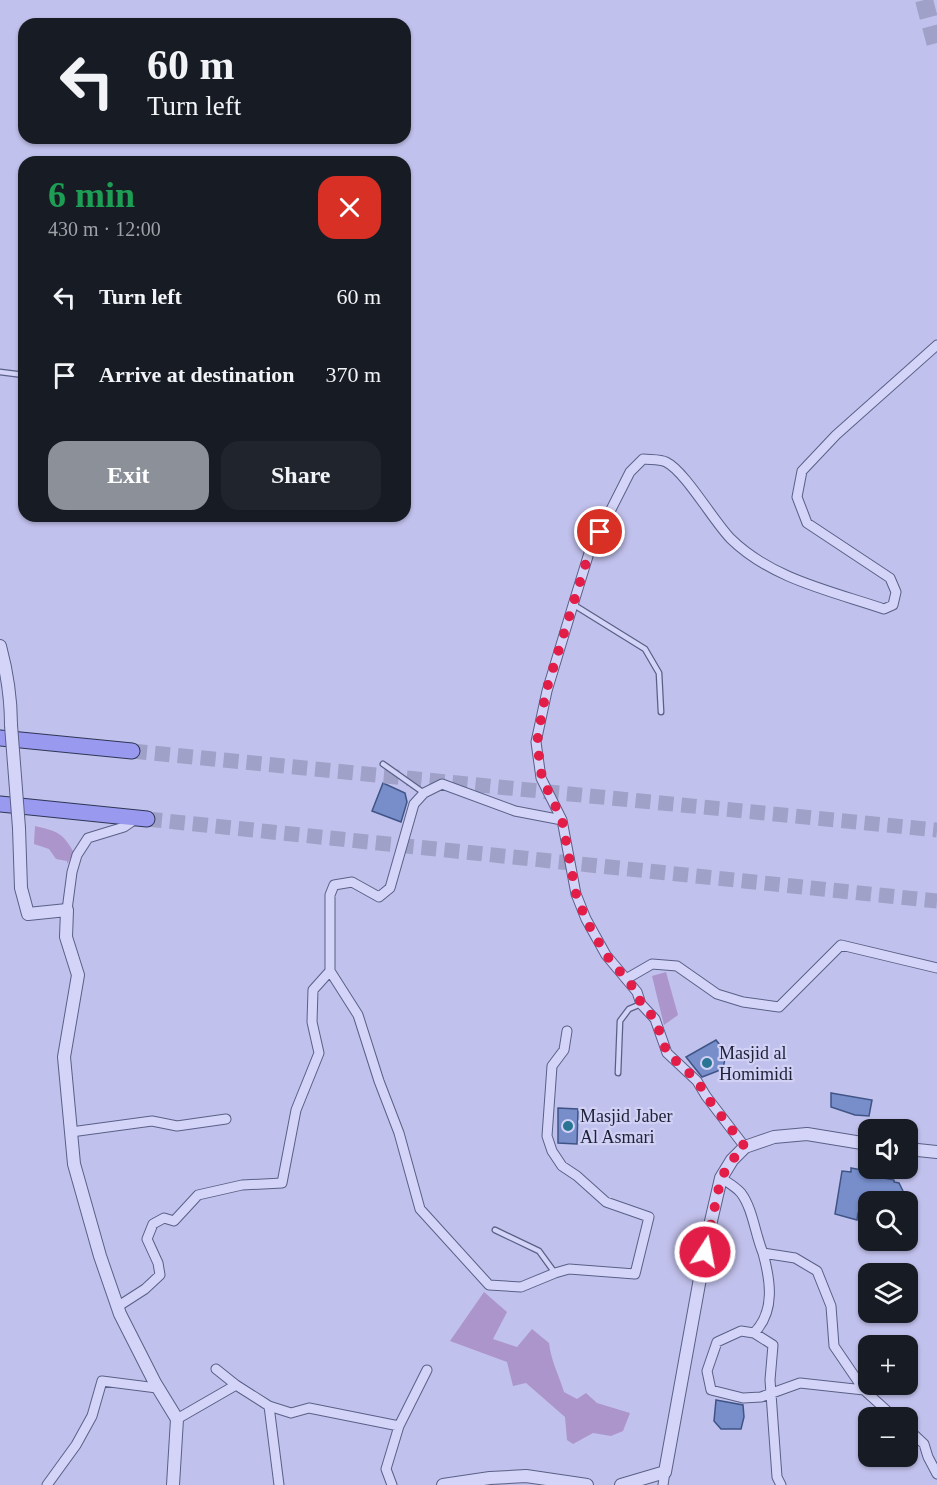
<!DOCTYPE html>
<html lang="en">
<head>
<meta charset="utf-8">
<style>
  :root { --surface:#171b24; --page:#20242c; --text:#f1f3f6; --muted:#9ea1a6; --accent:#8c9099 }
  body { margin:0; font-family:Georgia,serif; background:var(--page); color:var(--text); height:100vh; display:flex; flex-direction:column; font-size:22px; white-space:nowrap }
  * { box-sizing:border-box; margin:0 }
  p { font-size:20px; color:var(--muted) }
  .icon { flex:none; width:33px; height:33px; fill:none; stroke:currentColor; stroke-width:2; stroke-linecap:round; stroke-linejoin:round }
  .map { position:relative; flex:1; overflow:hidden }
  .panel { position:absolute; left:18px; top:156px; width:393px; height:366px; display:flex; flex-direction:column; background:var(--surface); border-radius:18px; box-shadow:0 2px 4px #0004 }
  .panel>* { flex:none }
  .guide { position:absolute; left:18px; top:18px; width:393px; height:126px; border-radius:18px; box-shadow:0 2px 4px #0004; background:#171b24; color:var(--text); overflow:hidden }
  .buttons { position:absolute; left:858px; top:1119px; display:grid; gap:12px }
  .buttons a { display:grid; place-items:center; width:60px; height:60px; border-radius:12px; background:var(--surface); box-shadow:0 2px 4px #0004; font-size:30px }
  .pin { position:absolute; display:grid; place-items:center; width:51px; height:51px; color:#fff; margin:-26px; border:3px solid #fff; border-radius:50%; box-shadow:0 2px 6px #0007 }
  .me { position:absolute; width:66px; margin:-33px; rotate:11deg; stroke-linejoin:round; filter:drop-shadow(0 0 4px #0008) }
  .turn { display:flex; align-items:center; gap:21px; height:126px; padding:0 30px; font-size:27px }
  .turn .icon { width:78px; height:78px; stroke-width:2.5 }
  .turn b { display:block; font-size:42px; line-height:51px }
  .round { display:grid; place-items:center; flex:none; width:63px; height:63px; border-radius:18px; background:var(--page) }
  .headline { display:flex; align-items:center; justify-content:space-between; height:102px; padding:0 30px }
  h1 { font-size:36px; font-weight:600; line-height:45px; color:#1e9e55 }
  .button { display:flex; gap:12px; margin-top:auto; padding:12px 30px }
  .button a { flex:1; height:69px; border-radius:18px; background:var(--accent); color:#fff; font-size:24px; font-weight:600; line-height:69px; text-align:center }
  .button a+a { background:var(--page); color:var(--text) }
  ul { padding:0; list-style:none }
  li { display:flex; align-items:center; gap:18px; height:78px; padding:0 30px }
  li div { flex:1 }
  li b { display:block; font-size:22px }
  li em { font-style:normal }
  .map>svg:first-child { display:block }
  .green { fill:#ac95cb }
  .building { fill:#778ecb; stroke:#3f5485; stroke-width:1.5 }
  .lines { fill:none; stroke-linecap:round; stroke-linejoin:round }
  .primary-tunnel { stroke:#a0a1c8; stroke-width:15; stroke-dasharray:15 8; stroke-linecap:butt }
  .motorway-tunnel { stroke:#a0a1c8; stroke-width:18; stroke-dasharray:18 9; stroke-linecap:butt }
  .service-casing { stroke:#596086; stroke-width:7 }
  .minor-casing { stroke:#596086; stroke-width:11 }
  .tertiary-casing { stroke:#596086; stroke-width:14 }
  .primary-casing { stroke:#2d3654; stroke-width:17 }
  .service { stroke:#d4d4f8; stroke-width:4.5 }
  .minor { stroke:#d4d4f8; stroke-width:9 }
  .tertiary { stroke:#d4d4f8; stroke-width:12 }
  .primary { stroke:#9999f0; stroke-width:15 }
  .tertiary-bridge-casing { stroke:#596086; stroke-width:14; stroke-linecap:butt }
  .tertiary-bridge { stroke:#d4d4f8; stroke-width:12 }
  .route { stroke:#e11d48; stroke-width:10; stroke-dasharray:0 18 }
  .poi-dot { fill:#2a7494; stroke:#d1d0f5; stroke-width:2 }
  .labels { text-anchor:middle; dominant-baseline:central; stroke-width:4.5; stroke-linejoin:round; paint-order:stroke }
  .poi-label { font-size:18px; fill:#1d2236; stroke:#d1d0f5; text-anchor:start }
</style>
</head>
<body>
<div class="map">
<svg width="937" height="1485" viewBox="0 0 937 1485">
  <rect width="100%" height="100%" fill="#c1c1ed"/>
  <path class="green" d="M35 826C56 831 63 832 74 853L67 864V861L56 859 49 849 34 844Z
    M666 972 678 1015 664 1025 652 976Z
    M484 1292 507 1312 493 1339 517 1347 532 1329 549 1343C551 1361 559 1375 564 1392L577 1399 586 1393 597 1403 630 1413 623 1431 611 1436 593 1433 573 1444 567 1440 565 1417 526 1383 513 1386 507 1362 450 1341Z"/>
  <path class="building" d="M383 783 405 793 407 802 401 822 372 811Z
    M716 1040 726 1053 723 1069 702 1077 686 1057Z
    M831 1093 872 1100 869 1116 855 1115 831 1107Z
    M558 1108 578 1109 577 1144 558 1143Z
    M851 1168 868 1171 867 1175 894 1180V1182L899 1183 903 1191 899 1202H867L865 1214 858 1213 857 1220 835 1214 842 1171 851 1172Z
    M716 1400 743 1405 744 1417 741 1429H721L714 1421Z"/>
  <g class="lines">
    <path class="primary-tunnel" d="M132 751 937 830
      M147 819 937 901"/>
    <path class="motorway-tunnel" d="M924 0 937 49"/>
    <defs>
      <path id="service" d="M0 372 24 375
        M574 605 645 649 659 673 661 712
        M383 764 424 793
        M618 1073 620 1021 629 1009 641 1004
        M495 1230 539 1251 555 1273"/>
      <path id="minor" d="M562 820 515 811 442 784 424 793 414 804 390 888 379 897 352 882 334 885 330 895V971L358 1015 379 1081 399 1133 420 1209 489 1285 521 1287 555 1273 569 1269 635 1274 649 1217 606 1202 577 1176 562 1166 552 1151 547 1136 552 1066 564 1050 567 1031
        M67 910 72 872 77 855 88 838 124 827 137 818
        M626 979 652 964 677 966 717 994 743 1002 779 1007 841 945 937 968
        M71 1132 152 1121 177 1126 226 1119
        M745 1147 706 1096 697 1081 667 1053 655 1019 641 1004 637 992 606 955 586 919 576 894 562 820 541 778 536 742 547 691 573 605 589 553 630 472 643 459C650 460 660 459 666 462 685 471 714 522 731 539 772 579 831 591 884 609L893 605 896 592 890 578 807 523 797 497 802 471 836 435 937 345
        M721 1178C727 1182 736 1187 741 1193 753 1209 755 1234 763 1253L795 1258 817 1271 831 1306 834 1346 864 1390 895 1418
        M763 1253C770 1279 776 1311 754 1333L741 1331 717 1342 707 1371 711 1390 743 1398 761 1397 800 1383 864 1390
        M117 1307 145 1289 160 1275 158 1263 147 1239 153 1224 164 1218 174 1221 198 1195 242 1185 282 1183 296 1110 319 1053 312 1022 313 990 330 971
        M754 1333 773 1345 770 1380 777 1477 781 1485
        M216 1369 236 1385
        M177 1419 236 1385 269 1406
        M399 1426 427 1370
        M908 1429 924 1444 928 1457 937 1474
        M47 1485 76 1445 92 1416 102 1381 157 1388
        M279 1485 269 1406 291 1413 309 1408 399 1426 386 1469 392 1485
        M663 1485 665 1472"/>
      <path id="tertiary" d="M0 646C7 672 11 698 11 725
        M19 828 21 888 28 914 67 910 66 937 78 975 64 1057 74 1164 100 1256 120 1314 155 1383 177 1419 173 1485
        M908 1149 937 1152
        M443 1485 490 1478 526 1476 587 1485
        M621 1485 665 1472 708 1234 721 1178 732 1160 745 1147 774 1137 807 1134 868 1144"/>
      <path id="primary" d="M0 738 132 751
        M0 804 147 819"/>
    </defs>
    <use href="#service" class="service-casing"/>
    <use href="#minor" class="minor-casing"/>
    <use href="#tertiary" class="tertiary-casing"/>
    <use href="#primary" class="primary-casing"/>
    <use href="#service" class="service"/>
    <use href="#minor" class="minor"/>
    <use href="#tertiary" class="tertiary"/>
    <use href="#primary" class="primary"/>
    <defs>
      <path id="tertiary-bridge" d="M11 725 19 828"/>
    </defs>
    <use href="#tertiary-bridge" class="tertiary-bridge-casing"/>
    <use href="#tertiary-bridge" class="tertiary-bridge"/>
  </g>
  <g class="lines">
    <path class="route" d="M600 532 589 553 546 691 537 742 542 778 562 820 576 894 586 920 606 955 637 992 641 1004 655 1019 667 1053 697 1080 706 1096 745 1147 732 1160 721 1178 705 1252"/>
  </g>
  <g class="poi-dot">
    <circle cx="707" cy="1063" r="6"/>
    <circle cx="568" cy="1126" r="6"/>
  </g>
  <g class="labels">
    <g class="poi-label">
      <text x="719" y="1053">Masjid al<tspan x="719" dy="21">Homimidi</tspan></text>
      <text x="580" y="1116">Masjid Jaber<tspan x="580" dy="21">Al Asmari</tspan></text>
    </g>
  </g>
</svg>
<div class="buttons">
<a><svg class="icon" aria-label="sound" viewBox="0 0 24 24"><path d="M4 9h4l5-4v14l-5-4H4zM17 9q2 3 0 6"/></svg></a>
<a><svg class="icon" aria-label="search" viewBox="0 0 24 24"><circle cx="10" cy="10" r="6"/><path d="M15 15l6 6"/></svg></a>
<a><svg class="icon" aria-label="layers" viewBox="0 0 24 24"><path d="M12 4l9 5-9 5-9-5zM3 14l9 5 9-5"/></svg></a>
<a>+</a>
<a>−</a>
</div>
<div class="pin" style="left:600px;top:532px;background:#d93025"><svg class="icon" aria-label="arrive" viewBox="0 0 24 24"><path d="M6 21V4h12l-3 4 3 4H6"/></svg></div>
<svg class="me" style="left:705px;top:1252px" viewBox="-20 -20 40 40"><circle r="17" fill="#e11d48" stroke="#fff" stroke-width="3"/><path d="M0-11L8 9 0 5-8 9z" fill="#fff"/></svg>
<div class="guide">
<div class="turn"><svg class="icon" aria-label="left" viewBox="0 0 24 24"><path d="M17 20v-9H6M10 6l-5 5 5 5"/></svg><div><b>60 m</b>Turn left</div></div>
</div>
<section class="panel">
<div class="headline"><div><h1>6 min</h1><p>430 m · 12:00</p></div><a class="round" style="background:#d93025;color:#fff"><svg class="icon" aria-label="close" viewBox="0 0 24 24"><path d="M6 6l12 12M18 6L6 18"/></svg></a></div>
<ul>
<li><svg class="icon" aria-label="left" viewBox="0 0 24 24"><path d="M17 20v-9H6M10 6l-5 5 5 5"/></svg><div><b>Turn left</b></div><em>60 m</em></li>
<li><svg class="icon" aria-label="arrive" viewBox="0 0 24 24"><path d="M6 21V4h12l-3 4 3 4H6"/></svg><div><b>Arrive at destination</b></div><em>370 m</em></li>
</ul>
<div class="button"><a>Exit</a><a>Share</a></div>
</section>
</div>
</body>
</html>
